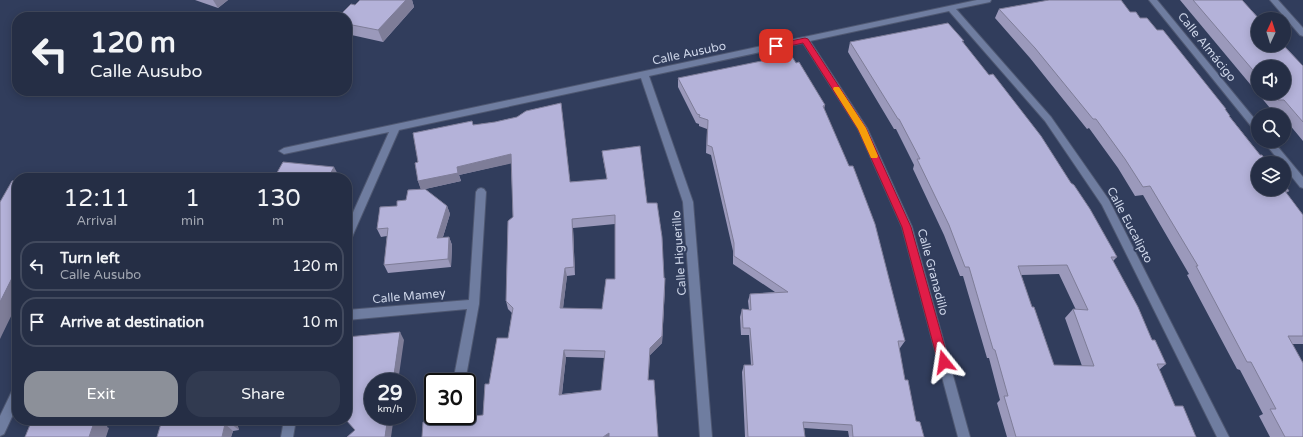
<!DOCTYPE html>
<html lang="en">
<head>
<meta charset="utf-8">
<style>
  :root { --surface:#252e45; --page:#313a50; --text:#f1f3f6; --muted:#a3a8b3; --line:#424a5e; --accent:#8c9099 }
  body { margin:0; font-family:"Varela Round",sans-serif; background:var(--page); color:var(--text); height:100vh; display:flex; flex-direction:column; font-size:15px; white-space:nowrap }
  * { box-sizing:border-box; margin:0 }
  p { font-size:13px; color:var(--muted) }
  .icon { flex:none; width:22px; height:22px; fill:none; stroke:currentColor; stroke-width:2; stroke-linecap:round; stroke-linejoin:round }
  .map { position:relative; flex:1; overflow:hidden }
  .drawer { position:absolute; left:12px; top:173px; width:340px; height:252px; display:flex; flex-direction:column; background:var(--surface); border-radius:16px; box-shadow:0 2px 10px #0003,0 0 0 1px var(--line) }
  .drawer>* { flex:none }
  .top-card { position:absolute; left:12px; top:12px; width:340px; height:84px; border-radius:16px; box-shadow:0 2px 10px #0003,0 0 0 1px var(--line); background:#252e45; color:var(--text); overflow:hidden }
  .needle { width:26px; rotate:4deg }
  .fabs { position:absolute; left:1251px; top:12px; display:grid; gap:8px }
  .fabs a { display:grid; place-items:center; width:40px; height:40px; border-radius:50%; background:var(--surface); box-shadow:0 2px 10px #0003,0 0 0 1px var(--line); font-size:20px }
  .speed { position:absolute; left:364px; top:373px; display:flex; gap:8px; font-size:20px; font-weight:700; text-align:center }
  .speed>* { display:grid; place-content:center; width:52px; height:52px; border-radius:50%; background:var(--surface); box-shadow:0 2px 10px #0003,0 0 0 1px var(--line); line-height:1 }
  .speed small { font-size:10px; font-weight:400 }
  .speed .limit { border:2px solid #111; border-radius:6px; background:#fff; color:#111 }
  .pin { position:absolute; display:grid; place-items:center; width:34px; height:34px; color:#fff; margin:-17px; border-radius:8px; box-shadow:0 2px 6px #0006 }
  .me { position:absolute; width:44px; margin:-22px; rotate:345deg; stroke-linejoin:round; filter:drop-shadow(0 0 3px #0008) }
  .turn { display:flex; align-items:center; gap:14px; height:84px; padding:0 12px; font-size:18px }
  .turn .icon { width:52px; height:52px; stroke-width:2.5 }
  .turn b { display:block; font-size:28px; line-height:34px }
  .eta { display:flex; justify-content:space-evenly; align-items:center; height:68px; text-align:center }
  .eta b { font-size:24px; font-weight:600; line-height:28px }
  .action { display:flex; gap:8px; margin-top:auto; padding:8px 12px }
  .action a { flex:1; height:46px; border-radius:16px; background:var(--accent); color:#fff; font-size:16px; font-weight:600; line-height:46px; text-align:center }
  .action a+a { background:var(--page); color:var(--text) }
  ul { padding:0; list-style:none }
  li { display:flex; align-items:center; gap:12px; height:50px; margin:0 8px 6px; padding:0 4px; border:2px solid var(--line); border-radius:16px }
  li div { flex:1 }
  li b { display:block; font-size:15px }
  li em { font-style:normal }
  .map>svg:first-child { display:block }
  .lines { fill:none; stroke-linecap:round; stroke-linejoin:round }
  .street-casing { stroke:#4f5872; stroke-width:2 }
  .street { fill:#6f7da0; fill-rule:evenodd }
  .wall { fill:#9b99bb; fill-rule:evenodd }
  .shaded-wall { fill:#7e7d98 }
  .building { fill:#b4b2d9; stroke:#7e7d98; fill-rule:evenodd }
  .route { fill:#e11d48; stroke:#92132f }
  .slow { fill:#f59e0b }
  .labels { text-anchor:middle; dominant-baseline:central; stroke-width:4; stroke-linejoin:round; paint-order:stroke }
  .street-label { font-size:12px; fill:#cdd5e8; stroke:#313d5c }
</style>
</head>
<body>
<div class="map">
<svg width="1303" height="437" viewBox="0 0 1303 437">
  <rect width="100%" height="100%" fill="#313d5c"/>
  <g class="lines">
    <defs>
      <path id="street" d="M977 0H991L990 2 956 9 1051 117 1109 200 1229 437H1217L1102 205 1045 121 949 11 810 41 867 128 912 227 970 437H958L902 227 858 129 803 43 649 76 693 202 712 437H700L683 202 641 78 399 130 352 237 351 240 347 241V226L389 132 284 154 279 151 284 148Z
        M1149 0H1157L1258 123V132L1255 131Z
        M1270 0H1278L1303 28V36L1300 35Z
        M1263 141H1273L1303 177V188L1300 187 1284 167V163H1281Z
        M481 188 484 189 486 192 479 304 465 382H453L467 309 347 320V310L469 300 476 192 478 189Z
        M17 387V406L4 434 0 436V416L13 389Z
        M284 420H296L293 437H281Z"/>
    </defs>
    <use href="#street" class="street-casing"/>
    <use href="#street" class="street"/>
  </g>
  <path class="wall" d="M195 0H228L218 8Z
    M360 0H412L414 7 383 42 347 34V17L355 5Z
    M1180 0H1242L1303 66V141L1284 118V115H1281L1276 108H1270ZM1258 67 1284 93H1258Z
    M999 9 1130 12 1140 18 1157 30 1226 109 1225 110 1230 116V117L1289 191 1286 193 1303 215V344H1292L1303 437H1270L1259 416 1263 414 1240 370 1237 369 1187 275 1189 274 1143 195 1135 196 1118 168 1089 128 1087 129 1030 58 995 18Z
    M850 42H963L1117 257 1113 261 1152 340 1166 364 1159 370 1175 406 1196 437H1007L997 403 1000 400 989 358H987L963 276H960L944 235 913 169 914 165 896 129H894L848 52ZM1059 274 1076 310 1073 309 1065 318 1082 366 1054 365 1032 307 1021 275Z
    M678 78 825 105 824 109 905 341 900 348H899L905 380 916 421 924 437H849L848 431 804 428 805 437H745L742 372 744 365H751L749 335H741L740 317 742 309 749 310 748 301 750 294 775 292 733 264V251L711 155 706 153 707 129 699 126V124L696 123 678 87Z
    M561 103 570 182 607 179 603 159 602 151 640 146 647 203H657L662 237 664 278H665V286L662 343 650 355 648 380H654L658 437H422L423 422 483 415 485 384H489L497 338H508L512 313 508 309 506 301 508 221 513 217 511 163 459 175 461 181 425 189 447 206 450 214 443 237H449L452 245 451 267 388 273 384 265 387 236 381 237 377 229 380 207 397 206V201L406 200 408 190 421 189 418 181 415 163 418 162 413 133 472 121 473 125 495 122 517 117 526 111ZM615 224V279H606L602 309 563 308 567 276 575 275 573 228ZM566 357 605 358 601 390 562 394Z
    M162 420H236L239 430 233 431 231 437H157Z"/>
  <path class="shaded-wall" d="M213 0H228L218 8Z
    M406 0H412L414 7 383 42 378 30Z
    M511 154 513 163 459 175 461 181 421 190 418 181 457 167Z
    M334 167 339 176 337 178H328Z
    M447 206 450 214 440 246 437 238Z
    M572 219 573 228 575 275 574 267Z
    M449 237 452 245 451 267 448 259Z
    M17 268V304L0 339V302Z
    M565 268 567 276 562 316 560 308Z
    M665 286 662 343 650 355 648 387 650 348Z
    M400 332 404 340 398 382H393Z
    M564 350 566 357 561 402 559 395Z
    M388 416H394L391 437H385Z
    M93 420H110L107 427 109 428 106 437H89Z
    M230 420H236L239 430 231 424Z
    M225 424 233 431 231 437H222Z
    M609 433 610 437H603Z"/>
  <path class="building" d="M360 0H406L378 30 347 24V17H338L351 4 355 5Z
    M1049 0H1121L1130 12H1136L1140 18H1147L1157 30H1163L1226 109H1225L1230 116H1229L1260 155H1262L1268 163H1258V189H1284V184L1289 191H1285L1303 215V336H1288L1303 363V437H1285L1270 409H1276L1251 362H1247L1196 266H1198L1150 186 1143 187 1125 159 1096 119H1093L1035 48 999 9Z
    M1193 0H1242L1259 19H1258V45H1283L1303 66V122L1284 100H1278L1272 93H1284V67H1258V76Z
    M948 23 964 41H962L989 75 993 74 1041 136 1071 183 1074 185 1090 209 1117 257H1111L1138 307 1152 340H1155L1166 364H1157L1175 406H1183L1196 437H1016L1004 396H1008L995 350 993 349 969 267H965L949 225 917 159H920L899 119H898L850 42ZM1067 265 1088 310 1073 309 1094 366 1054 365 1034 307H1032L1018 266Z
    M791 55 796 63 799 62 825 105 823 106 849 166H853L875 224 905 341H898L905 380H908L916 421 920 422 924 437H853L852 425 803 422 805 437H748L744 365H753L750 328H743L742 309 751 310 750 294 788 292 734 256V243L712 147 707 145 708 120 699 117 700 115 697 114 678 78Z
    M561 103 570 182 607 179 602 151 640 146 647 203H657L662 237 664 278H665L662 336 650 348 648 380H654L658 437H609V433L603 437H422L423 422 483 415 485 384H489L497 338H508L513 308 506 301 508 221 513 217 511 154 457 167 458 173 418 181 415 163 418 162 413 133 472 121 473 125 495 122 517 117 526 111ZM615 215V279H606L602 309 560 308 565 268 574 267 572 219ZM564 350 605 351 601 390 559 395Z
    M283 162 334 167 328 178H274Z
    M63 176V178H43Z
    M17 180V268L0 302V202L12 181Z
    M425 189 447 206 437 238 449 237 448 259 384 265 388 228 377 229 380 207 397 206V201L406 200 408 190Z
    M400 332 393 382H373V416H388L385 437H347L355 430 346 420H347V337Z
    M32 420H95L89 437H25Z
    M162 420H230L231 424H225L222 437H157Z"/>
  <path class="route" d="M805 38 808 39 866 128 911 227 949 362 947 365 944 367 940 365 938 362 902 227 858 129 803 43 776 49 772 46 776 44Z"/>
  <path class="slow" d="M834 87H839L866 128 878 156 877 158H871L858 129 833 89Z"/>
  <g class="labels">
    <g class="street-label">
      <text transform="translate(1207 47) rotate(51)">Calle Almácigo</text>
      <text transform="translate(689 53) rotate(-12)">Calle Ausubo</text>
      <text transform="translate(1130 225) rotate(62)">Calle Eucalipto</text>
      <text transform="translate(679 253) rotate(-94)">Calle Higuerillo</text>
      <text transform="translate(933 272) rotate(75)">Calle Granadillo</text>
      <text transform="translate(409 296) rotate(-5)">Calle Mamey</text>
    </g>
  </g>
</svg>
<div class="fabs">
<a><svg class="needle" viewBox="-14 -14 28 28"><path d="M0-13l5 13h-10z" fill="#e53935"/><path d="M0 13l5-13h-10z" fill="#a3a8b3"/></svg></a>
<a><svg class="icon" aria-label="sound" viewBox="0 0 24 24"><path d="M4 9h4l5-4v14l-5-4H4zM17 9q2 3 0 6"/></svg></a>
<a><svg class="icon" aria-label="search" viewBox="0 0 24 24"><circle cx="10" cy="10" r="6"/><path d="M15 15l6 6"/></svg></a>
<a><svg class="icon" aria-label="layers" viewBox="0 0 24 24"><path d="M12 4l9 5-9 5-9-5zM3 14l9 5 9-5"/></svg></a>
</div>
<div class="speed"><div>29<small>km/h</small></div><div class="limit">30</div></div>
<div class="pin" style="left:776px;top:46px;background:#d93025"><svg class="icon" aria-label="arrive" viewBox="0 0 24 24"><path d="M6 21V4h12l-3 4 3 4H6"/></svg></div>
<svg class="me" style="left:944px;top:362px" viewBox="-20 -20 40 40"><path d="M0-17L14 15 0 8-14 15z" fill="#e11d48" stroke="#fff" stroke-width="4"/></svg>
<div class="top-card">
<div class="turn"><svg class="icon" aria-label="left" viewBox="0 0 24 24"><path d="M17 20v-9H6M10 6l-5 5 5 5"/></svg><div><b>120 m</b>Calle Ausubo</div></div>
</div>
<section class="drawer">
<div class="eta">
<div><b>12:11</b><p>Arrival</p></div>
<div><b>1</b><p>min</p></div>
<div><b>130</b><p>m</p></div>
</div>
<ul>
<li><svg class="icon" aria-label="left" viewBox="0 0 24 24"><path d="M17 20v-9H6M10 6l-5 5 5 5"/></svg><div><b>Turn left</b><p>Calle Ausubo</p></div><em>120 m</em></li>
<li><svg class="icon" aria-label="arrive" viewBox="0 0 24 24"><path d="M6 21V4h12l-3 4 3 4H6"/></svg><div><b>Arrive at destination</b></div><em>10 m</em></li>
</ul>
<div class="action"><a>Exit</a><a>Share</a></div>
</section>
</div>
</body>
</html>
